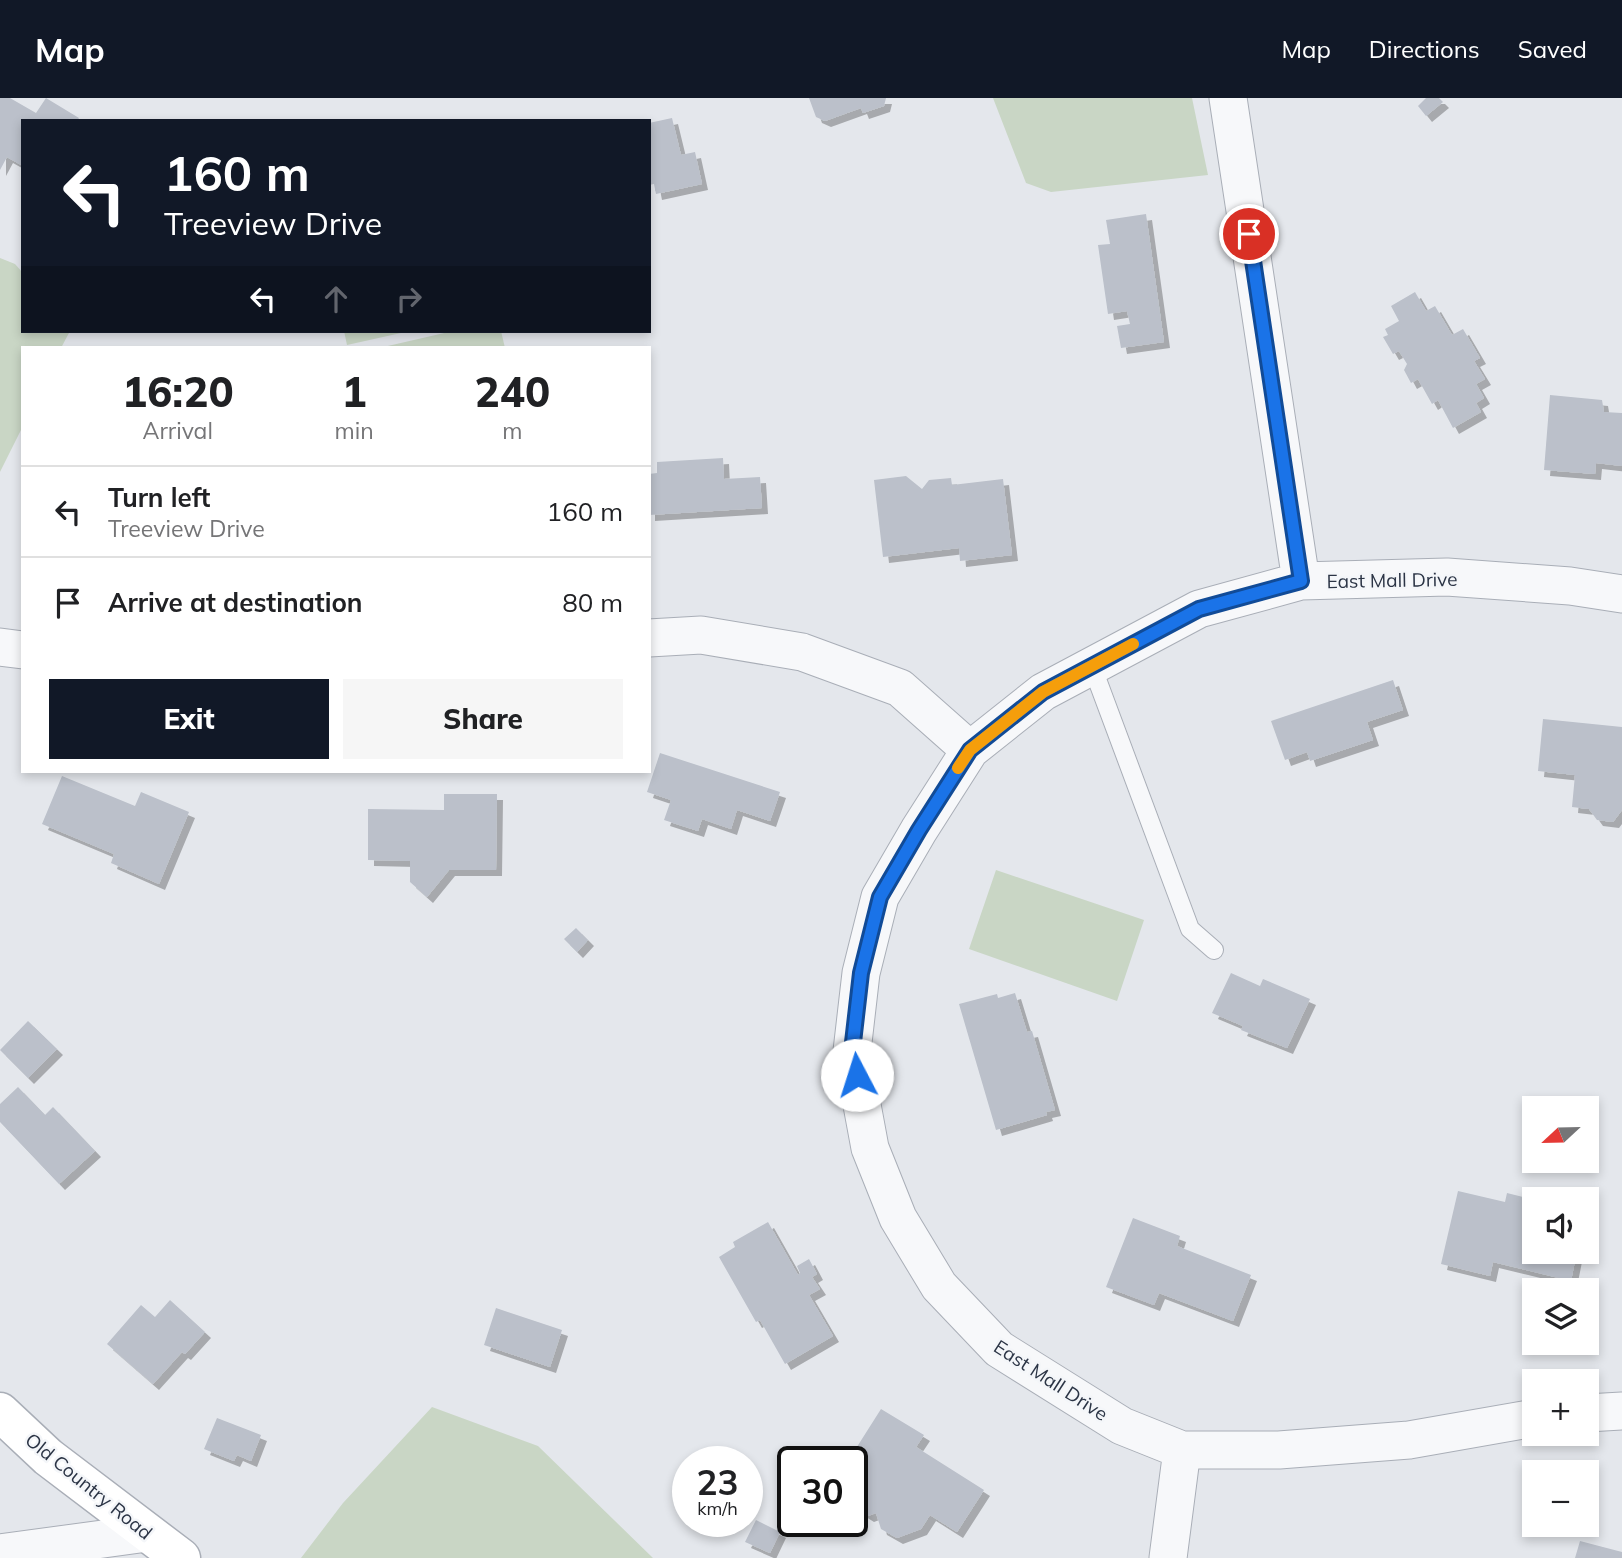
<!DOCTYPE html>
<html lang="en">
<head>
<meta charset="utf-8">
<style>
  :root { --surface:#fff; --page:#f6f6f6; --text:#202124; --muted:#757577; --line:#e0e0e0; --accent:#111827 }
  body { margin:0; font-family:Mulish,sans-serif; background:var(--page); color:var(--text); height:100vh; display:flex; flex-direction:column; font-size:26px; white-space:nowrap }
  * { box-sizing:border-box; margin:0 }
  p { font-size:23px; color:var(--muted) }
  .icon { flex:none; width:38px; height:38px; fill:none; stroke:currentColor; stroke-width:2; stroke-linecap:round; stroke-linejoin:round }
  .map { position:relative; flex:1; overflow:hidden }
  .panel { position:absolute; left:21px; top:248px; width:630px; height:427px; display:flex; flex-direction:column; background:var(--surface); border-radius:0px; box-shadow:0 4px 10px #0003 }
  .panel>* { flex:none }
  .banner { position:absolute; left:21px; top:21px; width:630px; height:214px; border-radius:0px; box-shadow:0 4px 10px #0003; background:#111827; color:#fff; overflow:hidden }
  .needle { width:46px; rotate:248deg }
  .fabs { position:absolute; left:1522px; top:998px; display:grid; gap:14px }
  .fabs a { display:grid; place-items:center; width:77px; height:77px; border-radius:0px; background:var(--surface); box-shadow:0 4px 10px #0003; font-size:35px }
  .speed { position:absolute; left:672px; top:1348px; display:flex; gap:14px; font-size:35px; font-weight:700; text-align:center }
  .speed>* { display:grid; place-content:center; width:91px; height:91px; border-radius:50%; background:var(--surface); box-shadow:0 4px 10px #0003; line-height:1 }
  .speed small { font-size:18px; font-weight:400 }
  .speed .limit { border:4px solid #111; border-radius:10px; background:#fff; color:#111 }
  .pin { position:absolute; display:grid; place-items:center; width:60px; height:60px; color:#fff; margin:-30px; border:4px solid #fff; border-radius:50%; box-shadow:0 2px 7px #0007 }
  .me { position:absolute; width:77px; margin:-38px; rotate:355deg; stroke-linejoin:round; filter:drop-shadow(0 0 5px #0008) }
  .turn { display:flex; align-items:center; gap:24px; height:147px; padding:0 28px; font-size:32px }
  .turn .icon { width:91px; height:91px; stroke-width:2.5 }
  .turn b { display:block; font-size:49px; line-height:60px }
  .lanes { display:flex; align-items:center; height:66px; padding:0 28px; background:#0003; justify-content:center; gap:35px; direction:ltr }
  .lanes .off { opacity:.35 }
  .eta { display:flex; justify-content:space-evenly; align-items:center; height:119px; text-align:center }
  .eta b { font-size:42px; font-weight:800; line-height:49px }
  .button { display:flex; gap:14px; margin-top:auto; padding:14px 28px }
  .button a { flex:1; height:80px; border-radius:0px; background:var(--accent); color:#fff; font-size:28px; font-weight:800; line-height:80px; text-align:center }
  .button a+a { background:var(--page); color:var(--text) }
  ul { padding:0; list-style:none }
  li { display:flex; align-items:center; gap:21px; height:91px; padding:0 28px; border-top:2px solid var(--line) }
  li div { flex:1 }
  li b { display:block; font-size:26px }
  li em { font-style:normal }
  header { display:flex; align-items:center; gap:42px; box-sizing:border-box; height:98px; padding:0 35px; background:var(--accent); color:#fff }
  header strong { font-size:33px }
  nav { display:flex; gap:38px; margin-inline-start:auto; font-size:24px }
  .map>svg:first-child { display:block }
  .green { fill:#c9d6c5 }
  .building { fill:#bbc0ca; filter:url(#shadow) }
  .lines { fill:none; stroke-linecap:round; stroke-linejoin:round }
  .lane-casing { stroke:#a9aeb7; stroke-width:20 }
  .street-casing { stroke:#a9aeb7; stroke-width:39 }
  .secondary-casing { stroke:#a9aeb7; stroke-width:41 }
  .lane { stroke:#f7f8fa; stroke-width:18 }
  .street { stroke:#f7f8fa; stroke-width:37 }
  .secondary { stroke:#fff; stroke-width:38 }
  .route-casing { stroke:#114b97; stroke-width:18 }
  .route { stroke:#1a73e8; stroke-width:12 }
  .slow { stroke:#f59e0b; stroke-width:12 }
  .labels { text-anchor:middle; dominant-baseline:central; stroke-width:5; stroke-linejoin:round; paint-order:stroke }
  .street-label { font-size:19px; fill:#2b3445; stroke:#f4f6f9 }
</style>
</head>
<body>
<header>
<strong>Map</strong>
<nav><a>Map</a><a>Directions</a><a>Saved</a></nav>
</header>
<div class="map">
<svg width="1622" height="1460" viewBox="0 0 1622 1460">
  <defs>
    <filter id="shadow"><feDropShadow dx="6" dy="6" stdDeviation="0" flood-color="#0004"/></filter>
  </defs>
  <rect width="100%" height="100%" fill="#e4e7ec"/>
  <path class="green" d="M993 0H1192L1208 77 1051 94 1026 85Z
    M0 160 15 166 23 175V233H70L61 250H23V328L0 374Z
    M344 233H410L347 247Z
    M453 233H501L505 250H379Z
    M996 772 1144 822 1117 903 969 851Z
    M432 1309 538 1348 653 1460H301L343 1405Z"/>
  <path class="building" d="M0 0H10L36 15 46 0 79 20 77 23H23V68L7 59 0 72Z
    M809 0H886L884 8 863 15 861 10 825 23 816 19Z
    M1426 0H1439L1443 4 1426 18 1418 8Z
    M672 20 681 57 695 54 702 86 656 96 654 86 649 87V25Z
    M1146 116 1164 244 1121 250 1117 228 1130 226 1127 213 1108 216 1098 147 1110 146 1106 122Z
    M1415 194 1426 213 1435 208 1452 237 1463 231 1480 260 1474 263 1485 281 1476 286 1484 300 1476 305 1481 314 1453 330 1438 302 1432 306 1418 281 1411 285 1404 272 1407 266 1399 253 1393 256 1383 239 1388 237 1385 231 1399 223 1391 208Z
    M1550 297 1602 302 1604 314 1622 315V368L1596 365 1595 376 1544 372Z
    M723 360 724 381 760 379 762 410 649 417V376L657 375V364Z
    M906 378 922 391 929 382 951 380 952 387 1003 381 1012 457 960 463 959 450 883 459 874 382Z
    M1393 582 1403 612 1367 624 1373 642 1310 663 1307 654 1285 662 1271 623Z
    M1543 621 1622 629V712L1613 724 1597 722 1589 711 1572 709 1575 677 1538 673Z
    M660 655 780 694 770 723 737 712 731 731 702 721 698 733 664 722 671 702 647 694Z
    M62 678 135 708 141 694 189 714 159 786 111 765 114 756 42 726Z
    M444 696H497L496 772H449L427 799 410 784V763L368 762V711L444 712Z
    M576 830 588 842 577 854 564 841Z
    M1231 875 1260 888 1263 881 1310 901 1287 950 1241 932 1243 928 1212 915Z
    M1015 895 1027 934 1032 933 1055 1012 1046 1014 1047 1017 996 1032 959 906 997 896 998 900Z
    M28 923 57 951 28 980 0 952Z
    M18 989 45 1017 53 1009 95 1053 59 1086 0 1024V1006Z
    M1458 1093 1505 1104 1507 1095 1535 1102V1153H1577L1571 1183 1493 1164 1490 1178 1441 1166Z
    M1133 1120 1180 1138 1177 1148 1251 1177 1233 1223 1159 1195 1154 1207 1106 1189Z
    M768 1124 798 1177 800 1175 797 1168 809 1161 817 1176 812 1179 820 1191 809 1197 833 1238 785 1266 760 1222 756 1224 719 1159 735 1149 733 1144Z
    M170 1202 205 1234 185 1256 182 1254 153 1286 107 1246 141 1207 155 1219Z
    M496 1210 562 1232 550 1269 484 1247Z
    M881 1311 924 1337 916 1349 984 1392 957 1434 930 1417 921 1431 897 1440 881 1431 876 1415 868 1418 860 1413 857 1405 861 1399 852 1394V1363H848Z
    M217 1320 261 1337 251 1363 237 1357 234 1363 204 1351Z
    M756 1422 780 1434 770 1455 745 1444Z
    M1580 1443 1622 1454V1460H1575Z"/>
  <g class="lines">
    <defs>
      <path id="lane" d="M1092 568 1190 831 1214 852"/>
      <path id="street" d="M1228 0 1301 483
        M649 540 701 537 802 554 900 590 970 652
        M0 549 23 552
        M1587 1315 1622 1313
        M1535 1320 1409 1342 1279 1352H1182L1122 1328 999 1251 939 1188 898 1120 870 1050 852 953 861 875 880 799 919 732 970 652 1043 594 1199 511 1301 483 1447 479 1570 488 1622 496
        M0 1455 147 1435
        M1168 1460 1182 1352"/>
      <path id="secondary" d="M0 1314 48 1359 181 1460"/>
    </defs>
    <use href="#lane" class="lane-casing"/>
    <use href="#street" class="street-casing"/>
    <use href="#secondary" class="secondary-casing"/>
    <use href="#lane" class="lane"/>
    <use href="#street" class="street"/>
    <use href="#secondary" class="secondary"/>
  </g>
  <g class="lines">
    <defs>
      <path id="route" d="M857 977 852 953 861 875 880 799 919 732 970 652 1043 594 1199 511 1301 483 1249 136"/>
    </defs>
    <use href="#route" class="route-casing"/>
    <use href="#route" class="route"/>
    <path class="slow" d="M958 670 970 652 1043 594 1133 546"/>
  </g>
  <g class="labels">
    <g class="street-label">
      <text transform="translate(1392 482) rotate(-1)">East Mall Drive</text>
      <text transform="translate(1051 1282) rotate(33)">East Mall Drive</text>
      <text transform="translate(89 1388) rotate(39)">Old Country Road</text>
    </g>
  </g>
</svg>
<div class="fabs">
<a><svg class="needle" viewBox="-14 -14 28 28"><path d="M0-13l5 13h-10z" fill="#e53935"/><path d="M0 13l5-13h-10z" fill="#757577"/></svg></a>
<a><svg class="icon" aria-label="sound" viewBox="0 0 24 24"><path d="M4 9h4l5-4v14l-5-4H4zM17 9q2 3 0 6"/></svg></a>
<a><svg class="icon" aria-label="layers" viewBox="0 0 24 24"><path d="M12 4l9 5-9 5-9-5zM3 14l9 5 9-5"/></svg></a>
<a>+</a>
<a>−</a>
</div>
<div class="speed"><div>23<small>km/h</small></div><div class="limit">30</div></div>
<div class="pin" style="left:1249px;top:136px;background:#d93025"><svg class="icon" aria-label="arrive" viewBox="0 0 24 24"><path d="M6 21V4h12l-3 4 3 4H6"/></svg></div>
<svg class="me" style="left:857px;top:977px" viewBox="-20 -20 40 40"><circle r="19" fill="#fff"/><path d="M0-13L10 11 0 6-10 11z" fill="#1a73e8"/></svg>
<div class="banner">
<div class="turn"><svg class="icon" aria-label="left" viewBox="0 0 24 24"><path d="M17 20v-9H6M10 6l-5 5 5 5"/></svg><div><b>160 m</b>Treeview Drive</div></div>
<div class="lanes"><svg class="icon" aria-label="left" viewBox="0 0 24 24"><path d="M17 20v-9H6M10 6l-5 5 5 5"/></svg><svg class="icon off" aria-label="ahead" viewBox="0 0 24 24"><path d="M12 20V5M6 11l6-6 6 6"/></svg><svg class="icon off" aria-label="right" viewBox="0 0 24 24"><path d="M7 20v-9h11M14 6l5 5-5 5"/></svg></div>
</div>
<section class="panel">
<div class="eta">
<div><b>16:20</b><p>Arrival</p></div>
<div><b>1</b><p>min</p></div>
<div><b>240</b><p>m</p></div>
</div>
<ul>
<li><svg class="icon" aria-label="left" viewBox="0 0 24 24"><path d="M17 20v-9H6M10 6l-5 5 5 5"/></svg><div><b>Turn left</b><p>Treeview Drive</p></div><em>160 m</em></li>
<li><svg class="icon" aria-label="arrive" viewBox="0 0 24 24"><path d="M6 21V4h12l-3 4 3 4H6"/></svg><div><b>Arrive at destination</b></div><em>80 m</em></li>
</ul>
<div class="button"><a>Exit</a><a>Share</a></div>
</section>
</div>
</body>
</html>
